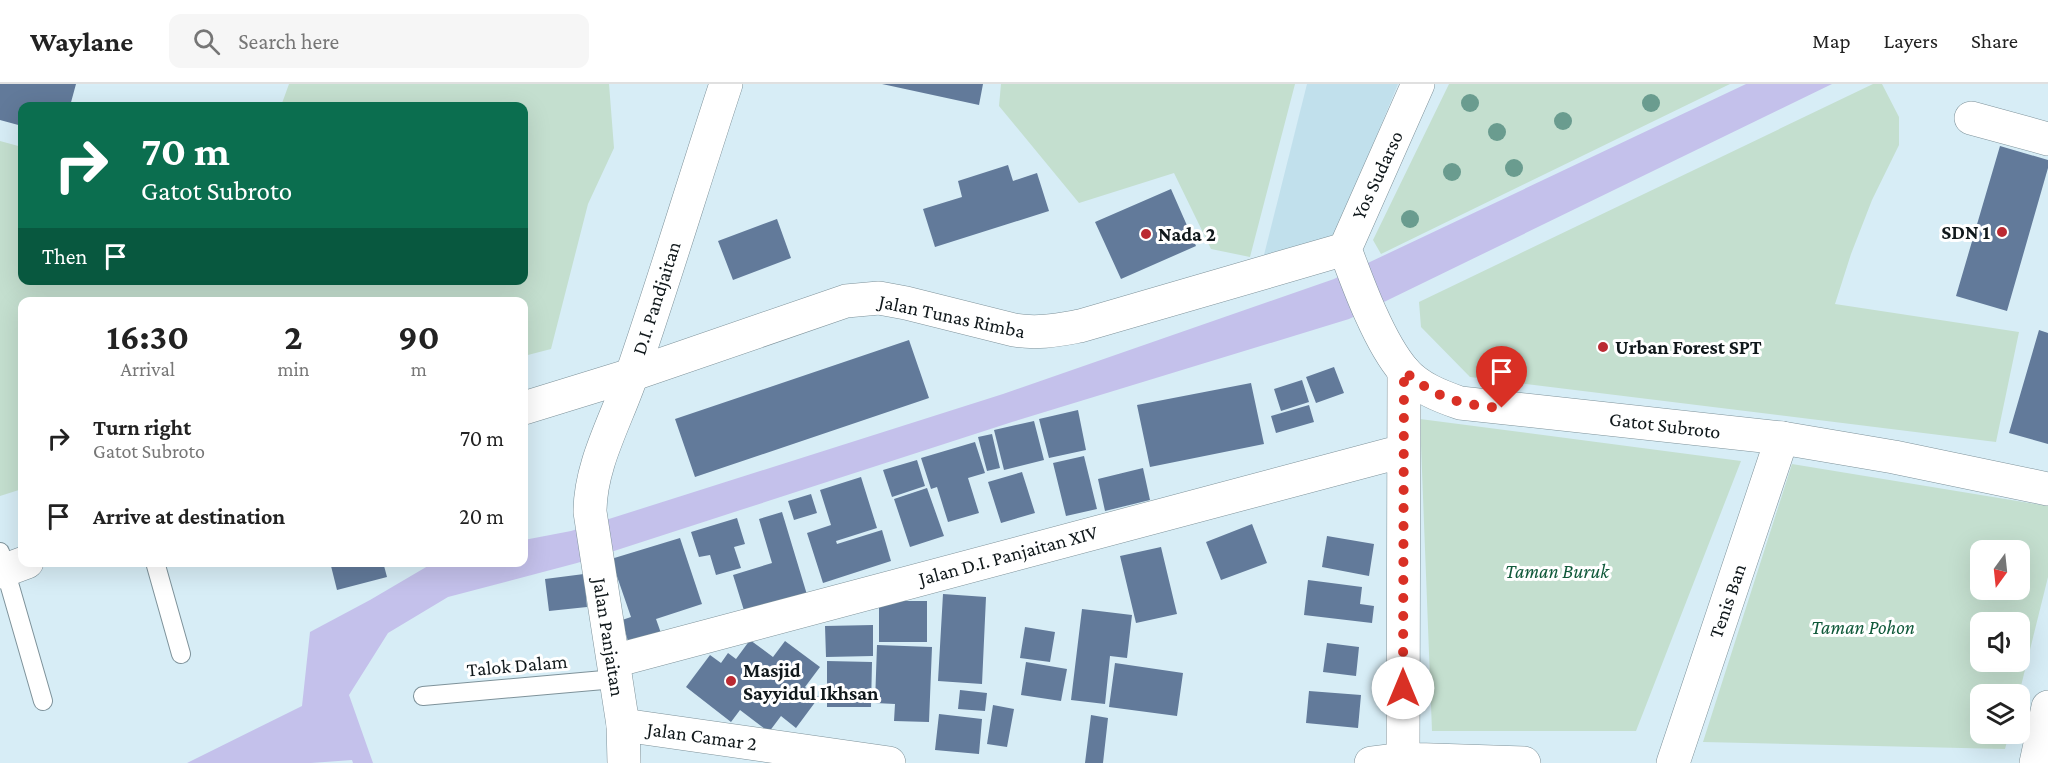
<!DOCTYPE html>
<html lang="en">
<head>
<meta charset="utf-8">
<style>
  :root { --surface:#fff; --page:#f6f6f6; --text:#222; --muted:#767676; --line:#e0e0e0 }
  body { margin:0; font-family:"Crimson Pro",serif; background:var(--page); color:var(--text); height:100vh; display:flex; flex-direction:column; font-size:22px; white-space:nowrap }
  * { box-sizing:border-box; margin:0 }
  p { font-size:20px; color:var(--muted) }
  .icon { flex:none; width:33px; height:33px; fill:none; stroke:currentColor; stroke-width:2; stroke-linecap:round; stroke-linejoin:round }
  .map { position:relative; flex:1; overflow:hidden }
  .sheet { position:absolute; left:18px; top:213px; width:510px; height:270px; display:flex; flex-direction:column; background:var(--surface); border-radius:12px; box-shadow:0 6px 24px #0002 }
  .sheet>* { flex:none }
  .guide { position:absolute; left:18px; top:18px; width:510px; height:183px; border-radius:12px; box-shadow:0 6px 24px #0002; background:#0b6e4f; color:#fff; overflow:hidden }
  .needle { width:39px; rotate:195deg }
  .tools { position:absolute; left:1970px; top:456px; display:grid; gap:12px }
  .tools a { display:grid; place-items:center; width:60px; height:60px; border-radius:12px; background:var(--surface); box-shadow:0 6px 24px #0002; font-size:30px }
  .pin { position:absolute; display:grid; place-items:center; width:51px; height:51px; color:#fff; margin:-62px -26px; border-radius:50% 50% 50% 0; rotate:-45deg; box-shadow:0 0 6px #0007 }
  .pin .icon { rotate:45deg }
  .me { position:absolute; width:66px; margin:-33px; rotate:0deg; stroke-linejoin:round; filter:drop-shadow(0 0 4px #0008) }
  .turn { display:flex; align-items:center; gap:21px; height:126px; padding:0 24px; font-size:27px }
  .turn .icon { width:78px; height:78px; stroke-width:2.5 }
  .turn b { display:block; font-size:42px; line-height:51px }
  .then { display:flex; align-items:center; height:57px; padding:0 24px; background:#0003; gap:12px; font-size:22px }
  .eta { display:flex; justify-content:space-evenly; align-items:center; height:102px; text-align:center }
  .eta b { font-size:36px; font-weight:700; line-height:42px }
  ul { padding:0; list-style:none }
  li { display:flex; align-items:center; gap:18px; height:78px; padding:0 24px }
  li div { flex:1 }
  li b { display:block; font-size:22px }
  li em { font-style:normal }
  header { display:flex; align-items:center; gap:36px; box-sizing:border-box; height:84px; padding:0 30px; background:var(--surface); border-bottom:2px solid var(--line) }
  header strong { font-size:28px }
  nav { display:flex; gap:33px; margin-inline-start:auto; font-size:21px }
  .search { width:420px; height:54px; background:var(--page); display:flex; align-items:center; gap:15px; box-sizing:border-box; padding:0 21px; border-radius:12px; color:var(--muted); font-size:22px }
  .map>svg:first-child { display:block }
  .built { fill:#c1e0ec }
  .green { fill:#c4dfcf; fill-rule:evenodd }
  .water { fill:#c4c1eb }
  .building { fill:#627a9a }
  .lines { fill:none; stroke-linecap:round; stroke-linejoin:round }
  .lane-casing { stroke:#7e929a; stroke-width:20 }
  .street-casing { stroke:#7e929a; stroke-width:34 }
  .secondary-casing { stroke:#7e929a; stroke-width:34 }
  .lane { stroke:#fff; stroke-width:18 }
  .street { stroke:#fff; stroke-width:33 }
  .secondary { stroke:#fff; stroke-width:33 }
  .tree { fill:#6a9c8f }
  .route { stroke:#d93025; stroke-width:10; stroke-dasharray:0 18 }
  .poi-dot { fill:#ba2a32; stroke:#fff; stroke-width:2 }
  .labels { text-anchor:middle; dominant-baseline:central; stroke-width:6; stroke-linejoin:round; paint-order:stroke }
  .street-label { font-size:20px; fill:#10181b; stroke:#fff }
  .poi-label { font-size:20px; font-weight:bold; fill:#10181b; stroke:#fff; text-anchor:start }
  .park-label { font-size:20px; font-style:italic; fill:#10593a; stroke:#fff }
</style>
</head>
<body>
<header>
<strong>Waylane</strong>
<div class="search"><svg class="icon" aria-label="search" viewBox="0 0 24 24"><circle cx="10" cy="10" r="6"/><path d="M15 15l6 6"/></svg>Search here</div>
<nav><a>Map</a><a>Layers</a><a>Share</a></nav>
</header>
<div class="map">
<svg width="2048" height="679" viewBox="0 0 2048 679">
  <rect width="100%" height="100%" fill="#d7edf6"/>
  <path class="built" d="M1307 0H1398L1331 162 1262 179Z"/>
  <path class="green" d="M289 0H609L614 64 588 120 551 265 524 272V218H22V405L0 412V57L22 63V196H524V22H281Z
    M1001 0H1295L1250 173 1211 165 1174 89 1079 119 999 22Z
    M1449 0H1730L1381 170 1373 156Z
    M1873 0H1882L1899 33V61L1872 116 1851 170 1835 220 2019 248 1996 358 1470 293 1421 243 1419 218Z
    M1420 335 1741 377 1636 647H1432Z
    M1792 380 2048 422V493L2019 610H1980V650H2009L2005 665 1703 658ZM1980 466H2019V506H1980ZM1980 538H2019V578H1980Z"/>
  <path class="water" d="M1746 0H1832L1349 235 1012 338 577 479 448 513 388 549 349 611 373 679H353L352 676 311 679H187L302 622 310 548 370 516 433 479 524 478V456L571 447 1003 310 1334 195Z"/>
  <path class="building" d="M0 0H76L70 22H22V42L0 36Z
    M882 0H983L979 21Z
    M2000 62 2048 76V84L2007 227 1956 212Z
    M1008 81 1013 97 1037 89 1049 127 935 163 923 125 962 113 958 97Z
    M1171 105 1196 162 1121 195 1095 138Z
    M777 135 791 174 733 196 718 157Z
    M2039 246 2048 249V360L2009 349Z
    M909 256 929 314 695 393 675 335Z
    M1334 283 1344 309 1316 319 1306 293Z
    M1302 296 1309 318 1281 327 1274 305Z
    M1251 299 1264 360 1150 383 1137 321Z
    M1309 321 1314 338 1276 349 1271 332Z
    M1078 326 1086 366 1049 374 1039 335Z
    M1034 337 1044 376 1004 386 994 346Z
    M992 350 1000 384 987 387 978 353Z
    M975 358 985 389 968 394 979 429 948 438 937 403 931 405 921 374Z
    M1084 372 1097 425 1066 432 1053 379Z
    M917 376 925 402 892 413 883 386Z
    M1143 384 1150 416 1105 427 1098 395Z
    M1022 388 1035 429 1001 439 988 398Z
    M861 393 877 444 836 457 837 460 882 446 891 477 823 499 807 449 831 441 820 406Z
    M927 404 944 452 910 463 894 415Z
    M811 410 817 429 794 436 788 417Z
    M782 428 808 514 746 533 733 491 772 479 759 435Z
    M737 434 745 460 734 463 741 484 716 491 710 471 699 473 691 448Z
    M1252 440 1267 479 1221 496 1206 458Z
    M1327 452 1374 460 1369 492 1322 483Z
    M680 454 702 520 656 535 662 552 629 561 622 536 631 533 611 475Z
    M1161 463 1177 530 1136 539 1120 472Z
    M330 478H383L387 493 337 506Z
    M584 490 587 523 549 527 545 495Z
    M1308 496 1362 503 1360 520 1374 522 1372 539 1304 531Z
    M943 510 986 513 982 600 938 597Z
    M879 517H927V558H879Z
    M1082 525 1132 531 1127 574 1110 572 1105 620 1071 616Z
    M873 541V572L826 573 825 542Z
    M1025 543 1055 548 1050 578 1020 574Z
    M750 556 773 573 785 557 820 583 805 603 819 613 796 644 781 632 769 648 740 626 731 638 686 603 710 571 721 579 728 569 736 575Z
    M1327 559 1359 563 1356 592 1323 588Z
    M877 561 932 563 929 638 894 637 895 620 875 619Z
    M827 577 872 578 871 623H827Z
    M1026 578 1067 585 1061 617 1021 611Z
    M1115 579 1183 589 1177 632 1109 623Z
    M960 606 987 609 985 627 958 625Z
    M1309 607 1361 611 1358 644 1306 639Z
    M993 621 1014 625 1007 663 987 660Z
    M939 630 982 635 979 670 935 666Z
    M1091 631 1108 634 1103 679H1085Z"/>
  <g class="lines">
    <defs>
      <path id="lane" d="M0 468 43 617
        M155 478 181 570
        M423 612 615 595"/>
      <path id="street" d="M1971 34 2048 55
        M524 324 631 291 846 217 879 214 906 219 1014 246C1038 250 1057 246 1080 242L1345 165
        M0 488 27 478
        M614 577 1403 367
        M623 641 889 679
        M1371 679 1403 675 1524 679
        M1403 679 1404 287
        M1673 679 1782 354
        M2036 679 2048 623"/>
      <path id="secondary" d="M1418 0 1345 165C1358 200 1379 258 1404 287 1419 304 1440 312 1460 319L1782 354 1894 373 2048 405
        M624 679 623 641 590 428C590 380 617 335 632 290 665 194 694 97 726 0"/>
    </defs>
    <use href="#lane" class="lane-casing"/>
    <use href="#street" class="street-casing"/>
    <use href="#secondary" class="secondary-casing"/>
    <use href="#lane" class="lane"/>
    <use href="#street" class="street"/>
    <use href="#secondary" class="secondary"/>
  </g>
  <g class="tree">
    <circle cx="1470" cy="19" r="9"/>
    <circle cx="1651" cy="19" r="9"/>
    <circle cx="1563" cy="37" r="9"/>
    <circle cx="1497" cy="48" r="9"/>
    <circle cx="1514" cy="84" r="9"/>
    <circle cx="1452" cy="88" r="9"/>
    <circle cx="1410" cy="135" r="9"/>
  </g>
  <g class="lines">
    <path class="route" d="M1403 604 1404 287C1436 314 1460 321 1502 324"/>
  </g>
  <g class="poi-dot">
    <circle cx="2002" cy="148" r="6"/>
    <circle cx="1146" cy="150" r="6"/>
    <circle cx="1603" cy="263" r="6"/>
    <circle cx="731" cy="597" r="6"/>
  </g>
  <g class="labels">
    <g class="street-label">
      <text transform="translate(1377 91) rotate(-65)">Yos Sudarso</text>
      <text transform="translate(656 214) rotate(-72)">D.I. Pandjaitan</text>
      <text transform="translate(952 232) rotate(12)">Jalan Tunas Rimba</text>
      <text transform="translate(1665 341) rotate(7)">Gatot Subroto</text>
      <text transform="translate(1008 471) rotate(-15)">Jalan D.I. Panjaitan XIV</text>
      <text transform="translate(1727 517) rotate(-71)">Tenis Ban</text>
      <text transform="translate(609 553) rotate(81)">Jalan Panjaitan</text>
      <text transform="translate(517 581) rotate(-5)">Talok Dalam</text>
      <text transform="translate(702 652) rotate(8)">Jalan Camar 2</text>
    </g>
    <g class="poi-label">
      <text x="1990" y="148" text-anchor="end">SDN 1</text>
      <text x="1158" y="150">Nada 2</text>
      <text x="1615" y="263">Urban Forest SPT</text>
      <text x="743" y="586">Masjid<tspan x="743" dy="23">Sayyidul Ikhsan</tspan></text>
    </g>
    <g class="park-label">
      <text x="1557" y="487">Taman Buruk</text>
      <text x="1863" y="543">Taman Pohon</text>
    </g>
  </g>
</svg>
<div class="tools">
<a><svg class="needle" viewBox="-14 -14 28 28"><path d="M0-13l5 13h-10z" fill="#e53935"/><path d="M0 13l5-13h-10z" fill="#767676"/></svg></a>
<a><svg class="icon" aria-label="sound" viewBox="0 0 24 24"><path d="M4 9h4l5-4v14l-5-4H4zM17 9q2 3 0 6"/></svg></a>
<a><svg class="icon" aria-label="layers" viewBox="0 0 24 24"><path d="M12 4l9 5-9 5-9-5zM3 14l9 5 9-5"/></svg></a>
</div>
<div class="pin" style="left:1502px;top:324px;background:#d93025"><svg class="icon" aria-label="arrive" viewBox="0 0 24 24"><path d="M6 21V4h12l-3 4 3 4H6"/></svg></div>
<svg class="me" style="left:1403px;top:604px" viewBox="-20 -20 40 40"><circle r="19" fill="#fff"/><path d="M0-13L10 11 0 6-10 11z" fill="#d93025"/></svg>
<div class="guide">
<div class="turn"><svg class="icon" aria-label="right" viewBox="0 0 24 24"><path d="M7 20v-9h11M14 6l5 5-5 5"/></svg><div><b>70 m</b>Gatot Subroto</div></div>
<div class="then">Then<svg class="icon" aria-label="arrive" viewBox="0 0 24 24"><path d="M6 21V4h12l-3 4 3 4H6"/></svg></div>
</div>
<section class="sheet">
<div class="eta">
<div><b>16:30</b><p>Arrival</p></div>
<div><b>2</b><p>min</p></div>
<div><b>90</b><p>m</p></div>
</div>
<ul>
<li><svg class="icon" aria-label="right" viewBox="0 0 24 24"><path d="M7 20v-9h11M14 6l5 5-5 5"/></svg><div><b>Turn right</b><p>Gatot Subroto</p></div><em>70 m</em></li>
<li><svg class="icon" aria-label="arrive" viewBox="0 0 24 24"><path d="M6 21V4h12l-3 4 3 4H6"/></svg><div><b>Arrive at destination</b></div><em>20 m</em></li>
</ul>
</section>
</div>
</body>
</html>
